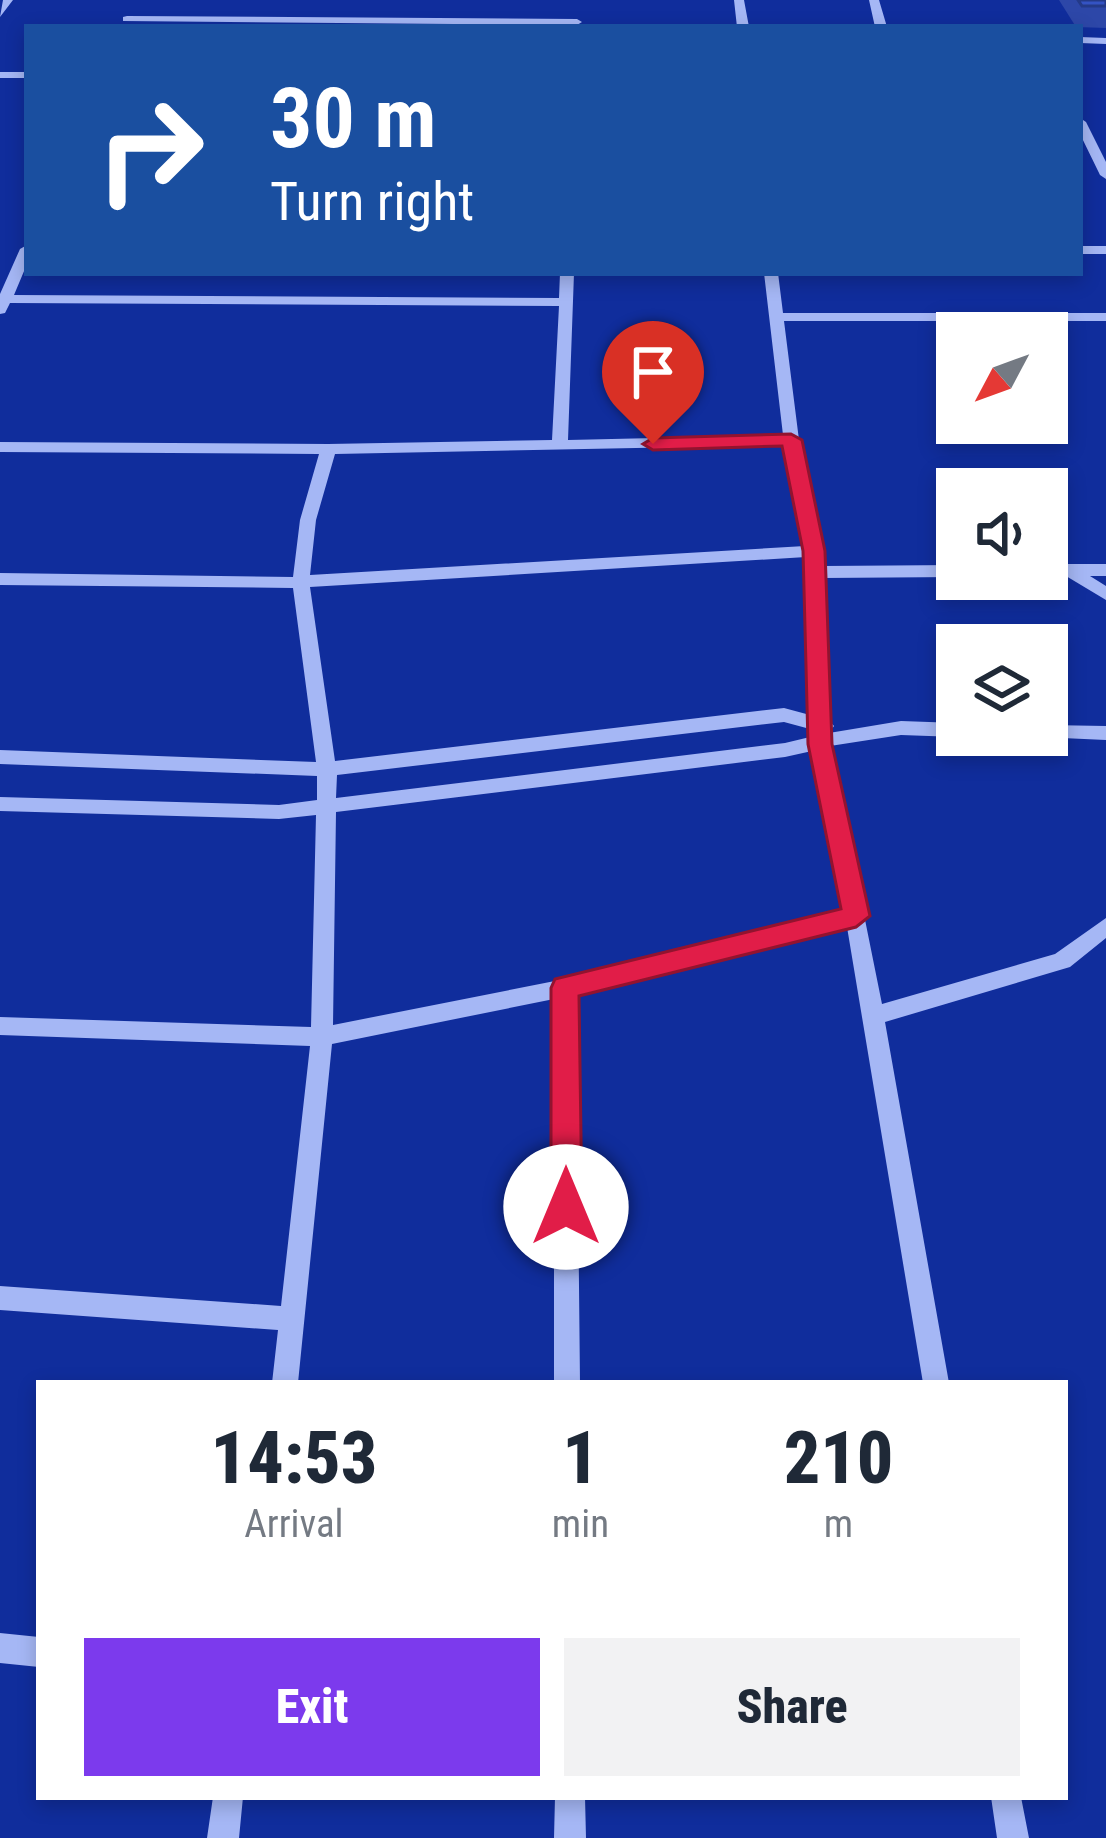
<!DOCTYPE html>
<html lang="en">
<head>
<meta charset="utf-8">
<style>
  :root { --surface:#fff; --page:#f2f2f3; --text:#1f2937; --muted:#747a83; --accent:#7c3aed }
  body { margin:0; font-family:"Roboto Condensed",sans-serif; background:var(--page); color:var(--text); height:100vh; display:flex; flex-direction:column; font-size:45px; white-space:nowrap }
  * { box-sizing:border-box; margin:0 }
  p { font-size:39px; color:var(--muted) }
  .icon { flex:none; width:66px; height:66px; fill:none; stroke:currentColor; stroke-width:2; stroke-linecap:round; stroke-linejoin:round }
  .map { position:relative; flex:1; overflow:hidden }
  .sheet { position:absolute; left:36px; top:1380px; width:1032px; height:420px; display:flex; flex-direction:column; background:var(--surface); border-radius:0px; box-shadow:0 6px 18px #0003 }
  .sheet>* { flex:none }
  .hud { position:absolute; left:24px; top:24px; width:1059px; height:252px; border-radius:0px; box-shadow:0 6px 18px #0003; background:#1a4fa0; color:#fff; overflow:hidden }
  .needle { width:78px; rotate:229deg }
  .fabs { position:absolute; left:936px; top:312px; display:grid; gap:24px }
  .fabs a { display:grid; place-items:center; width:132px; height:132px; border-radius:0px; background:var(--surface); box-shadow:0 6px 18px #0003; font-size:60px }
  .pin { position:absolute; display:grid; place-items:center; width:102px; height:102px; color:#fff; margin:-123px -51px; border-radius:50% 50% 50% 0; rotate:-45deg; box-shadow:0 0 12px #0007 }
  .pin .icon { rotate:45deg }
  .me { position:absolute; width:132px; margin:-66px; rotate:0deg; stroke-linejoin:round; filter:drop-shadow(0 0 9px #0008) }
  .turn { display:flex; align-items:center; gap:42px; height:252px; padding:0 48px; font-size:54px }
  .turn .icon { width:156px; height:156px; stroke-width:2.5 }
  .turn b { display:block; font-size:84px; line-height:102px }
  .eta { display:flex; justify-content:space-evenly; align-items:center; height:204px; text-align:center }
  .eta b { font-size:72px; font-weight:800; line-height:84px }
  .primary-button { display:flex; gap:24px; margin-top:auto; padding:24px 48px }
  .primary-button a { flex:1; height:138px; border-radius:0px; background:var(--accent); color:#fff; font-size:48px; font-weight:800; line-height:138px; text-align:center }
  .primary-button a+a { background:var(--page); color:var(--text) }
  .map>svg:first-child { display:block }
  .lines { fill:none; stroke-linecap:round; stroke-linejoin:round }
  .minor { fill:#a5b7f5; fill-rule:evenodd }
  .wall { fill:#2d47a8 }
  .building { fill:#3453c3; stroke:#243a88; stroke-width:3 }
  .route { fill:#e11d48; stroke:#92132f; stroke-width:3 }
</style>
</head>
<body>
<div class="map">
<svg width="1106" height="1838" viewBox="0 0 1106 1838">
  <rect width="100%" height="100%" fill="#102d9c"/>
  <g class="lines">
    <path class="minor" d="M3 0H13L0 17Z
      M734 0H744L749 27H737Z
      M869 0H879L887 27H875Z
      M127 16 577 19 582 22 577 25 123 21V17Z
      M1080 37 1106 38V44L1080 43Z
      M0 72H27V78H0Z
      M1080 118 1086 122 1106 162V179L1100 175 1080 134Z
      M27 245V264L14 295 559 298 560 273H574L568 440 783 435 764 273H778L783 313H1106V321H784L799 440 823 566 957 565V577L823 578 829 720 834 726 829 733 901 721 957 723V735H963L957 737 901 735 830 746 882 1004 1055 954 1106 918V938L1070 967 885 1022 949 1383H923L847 927 576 994 580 1383H554V999L332 1044 298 1383H272L278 1330 0 1310V1286L281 1306 310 1046 0 1035V1017L311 1027 316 815 279 819 0 811V797L279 805 317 800V776L0 764V750L316 762 293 588 0 585V573L293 577 300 520 319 454 0 452V442L328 444 552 440 559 306 10 303 5 313 0 314V294L20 249ZM784 445 805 546 310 575 316 520 335 454ZM806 557 810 715 784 708 335 761 310 587ZM784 722 810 729V737L785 743 336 798 337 775ZM812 751 844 910 565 979 333 1025 336 812 785 757Z
      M1080 246H1106V254H1080Z
      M1047 564H1106V576H1090L1106 586V600L1066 576H1047Z
      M1047 725 1106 726V740L1040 737 1047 735Z
      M0 1633 39 1637V1667L0 1663Z
      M213 1797H243L239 1838H207Z
      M555 1797H585L586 1838H554Z
      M991 1797H1021L1029 1838H997Z"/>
  </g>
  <path class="wall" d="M1059 0H1106V28L1076 27Z"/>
  <path class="building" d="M1078 0H1106V6H1082Z"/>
  <path class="route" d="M791 434 802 440 825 551 832 744 870 916 856 927 579 996 582 1207 578 1217 566 1222 555 1217 551 1207V988L555 979 841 909 808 744 803 551 782 446 653 450 643 444 653 438Z"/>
</svg>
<div class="fabs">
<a><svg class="needle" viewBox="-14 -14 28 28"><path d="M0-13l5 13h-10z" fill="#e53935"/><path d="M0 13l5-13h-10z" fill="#747a83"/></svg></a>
<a><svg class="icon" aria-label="sound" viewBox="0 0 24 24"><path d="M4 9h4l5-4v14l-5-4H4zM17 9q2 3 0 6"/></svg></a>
<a><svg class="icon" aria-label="layers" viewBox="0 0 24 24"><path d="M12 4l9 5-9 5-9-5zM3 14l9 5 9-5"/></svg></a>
</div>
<div class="pin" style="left:653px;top:444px;background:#d93025"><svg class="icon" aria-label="arrive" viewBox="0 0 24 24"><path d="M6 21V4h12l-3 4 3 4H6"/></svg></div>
<svg class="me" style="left:566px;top:1207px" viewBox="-20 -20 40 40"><circle r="19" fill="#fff"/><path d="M0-13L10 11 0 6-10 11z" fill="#e11d48"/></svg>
<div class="hud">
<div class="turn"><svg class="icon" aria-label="right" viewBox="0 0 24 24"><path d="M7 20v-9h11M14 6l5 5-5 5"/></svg><div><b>30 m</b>Turn right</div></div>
</div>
<section class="sheet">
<div class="eta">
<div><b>14:53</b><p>Arrival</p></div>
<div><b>1</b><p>min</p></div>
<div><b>210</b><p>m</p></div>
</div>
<div class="primary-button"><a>Exit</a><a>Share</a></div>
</section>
</div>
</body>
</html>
